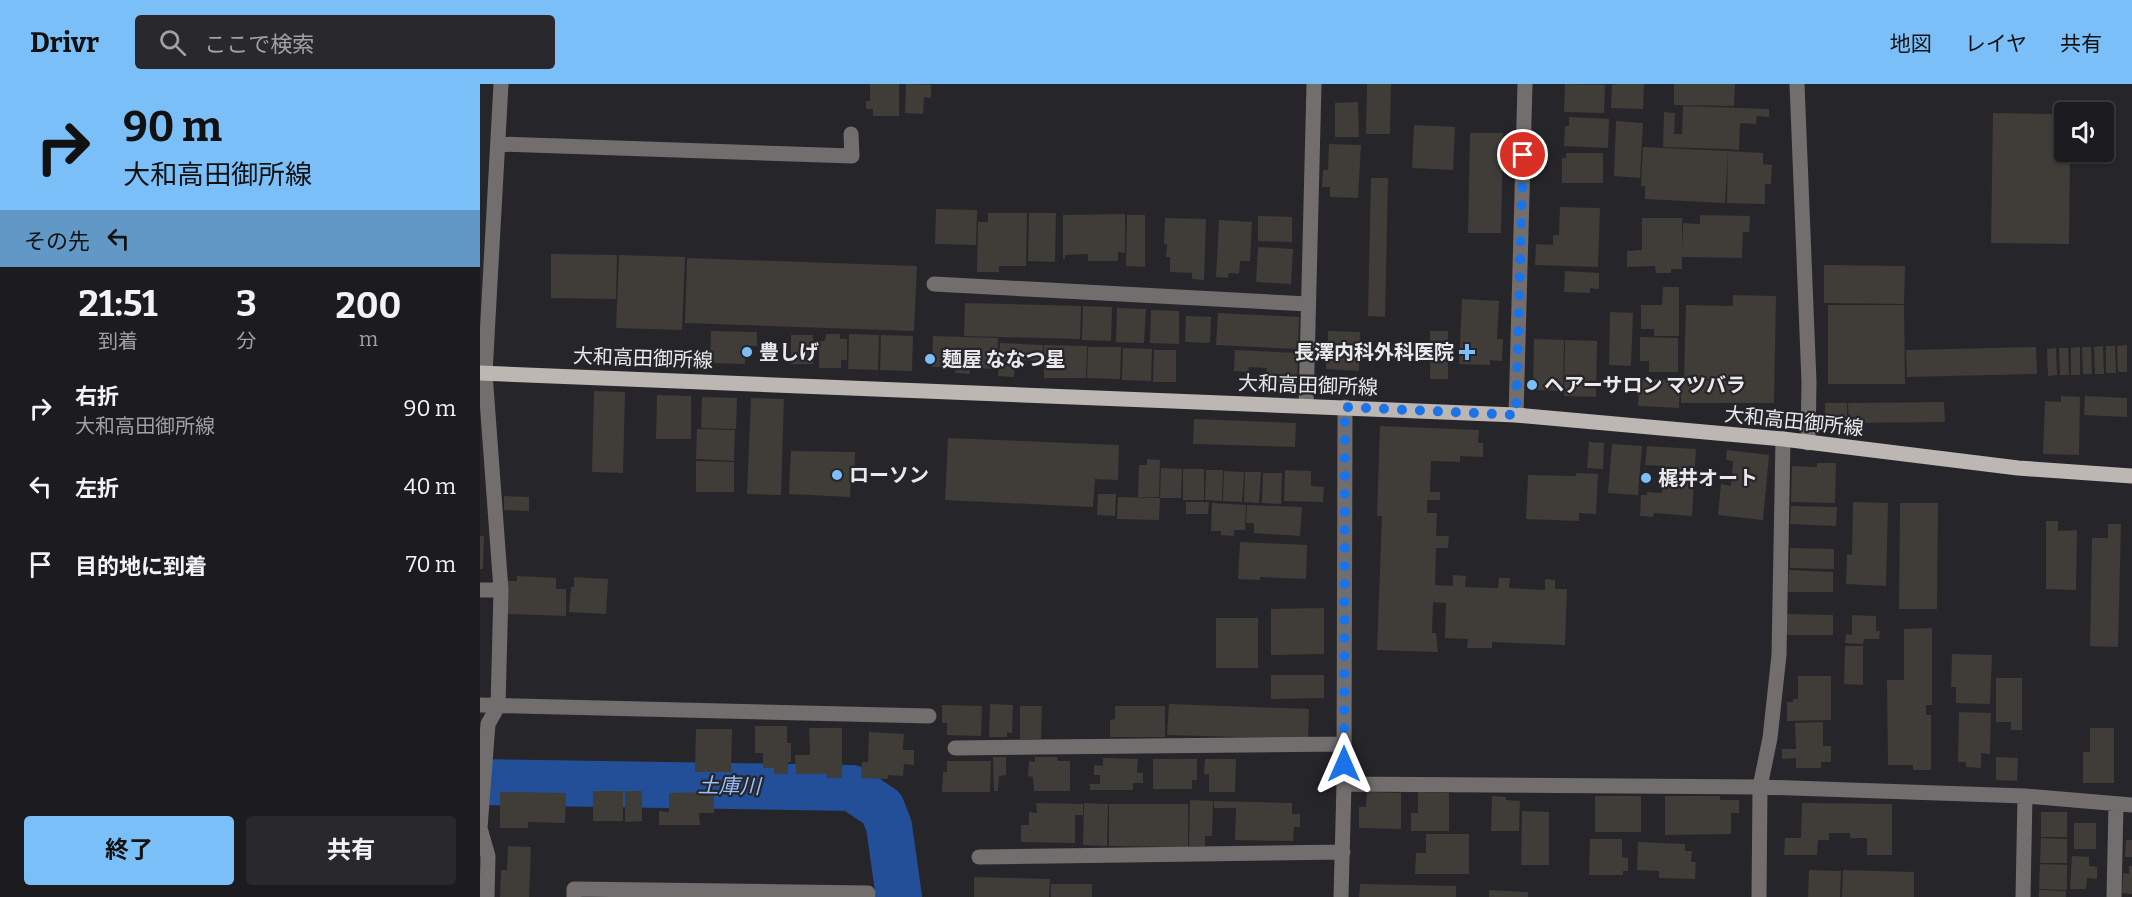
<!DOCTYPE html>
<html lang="ja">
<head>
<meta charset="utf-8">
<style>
  :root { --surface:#1c1c20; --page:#29292d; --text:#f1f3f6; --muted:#a0a1a5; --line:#3a3a3e; --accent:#7abff8 }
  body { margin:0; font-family:Bitter,"Noto Sans JP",serif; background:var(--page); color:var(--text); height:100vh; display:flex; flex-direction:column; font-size:22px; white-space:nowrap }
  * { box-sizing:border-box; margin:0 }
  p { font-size:20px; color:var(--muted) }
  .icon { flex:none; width:33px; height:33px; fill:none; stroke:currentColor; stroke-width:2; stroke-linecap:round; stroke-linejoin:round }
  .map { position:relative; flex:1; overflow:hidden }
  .panel { display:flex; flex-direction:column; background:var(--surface); width:480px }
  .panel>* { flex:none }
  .hud { background:#7abff8; color:#111; overflow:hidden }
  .controls { position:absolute; left:1574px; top:18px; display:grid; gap:12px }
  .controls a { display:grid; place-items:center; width:60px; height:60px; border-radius:6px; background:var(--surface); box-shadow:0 2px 4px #0004,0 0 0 2px var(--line); font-size:30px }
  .pin { position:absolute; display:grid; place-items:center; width:51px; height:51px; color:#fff; margin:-26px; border:3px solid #fff; border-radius:50%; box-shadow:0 2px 6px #0007 }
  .me { position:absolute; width:66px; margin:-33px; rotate:0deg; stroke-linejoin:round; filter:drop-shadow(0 0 4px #0008) }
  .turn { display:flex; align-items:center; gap:21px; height:126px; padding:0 24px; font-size:27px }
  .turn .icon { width:78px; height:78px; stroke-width:2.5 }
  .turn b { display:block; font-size:42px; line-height:51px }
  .then { display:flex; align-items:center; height:57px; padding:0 24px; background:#0003; gap:12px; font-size:22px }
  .eta { display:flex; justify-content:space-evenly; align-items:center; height:102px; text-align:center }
  .eta b { font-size:36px; font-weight:700; line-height:42px }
  .button { display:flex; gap:12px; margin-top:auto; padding:12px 24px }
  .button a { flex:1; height:69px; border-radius:6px; background:var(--accent); color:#111; font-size:24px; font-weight:700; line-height:69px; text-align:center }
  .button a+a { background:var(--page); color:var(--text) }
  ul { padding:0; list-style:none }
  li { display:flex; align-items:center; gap:18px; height:78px; padding:0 24px }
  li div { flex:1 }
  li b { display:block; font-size:22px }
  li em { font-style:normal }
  header { display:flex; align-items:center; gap:36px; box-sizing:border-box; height:84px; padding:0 30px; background:var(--accent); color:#111 }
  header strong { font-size:28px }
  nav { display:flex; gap:33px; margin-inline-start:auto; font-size:21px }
  .search { width:420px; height:54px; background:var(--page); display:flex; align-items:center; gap:15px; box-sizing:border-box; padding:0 21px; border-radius:6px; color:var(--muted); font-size:22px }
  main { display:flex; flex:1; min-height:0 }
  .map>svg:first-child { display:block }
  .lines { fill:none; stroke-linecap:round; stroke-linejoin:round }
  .river { stroke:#224f97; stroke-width:46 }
  .building { fill:#403c38 }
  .minor { stroke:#716e6d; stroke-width:15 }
  .major { stroke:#bdb7b4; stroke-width:15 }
  .route { stroke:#1a73e8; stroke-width:10; stroke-dasharray:0 18 }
  .poi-dot { fill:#7abff8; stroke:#26252a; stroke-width:2 }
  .labels { text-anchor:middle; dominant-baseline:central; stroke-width:4.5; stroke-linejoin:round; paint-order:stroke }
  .poi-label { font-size:20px; font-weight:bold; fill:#eaeaed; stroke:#26252a; text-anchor:start }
  .street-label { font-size:20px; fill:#eaeaed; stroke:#26252a }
  .water-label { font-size:21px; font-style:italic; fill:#99bffc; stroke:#26252a }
</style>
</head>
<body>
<header>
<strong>Drivr</strong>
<div class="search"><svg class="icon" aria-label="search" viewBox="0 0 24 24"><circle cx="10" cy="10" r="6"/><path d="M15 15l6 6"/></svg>ここで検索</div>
<nav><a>地図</a><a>レイヤ</a><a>共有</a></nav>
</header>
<main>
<section class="panel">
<div class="hud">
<div class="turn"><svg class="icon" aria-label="right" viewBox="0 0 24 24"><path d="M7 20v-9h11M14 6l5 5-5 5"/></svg><div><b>90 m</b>大和高田御所線</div></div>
<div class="then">その先<svg class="icon" aria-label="left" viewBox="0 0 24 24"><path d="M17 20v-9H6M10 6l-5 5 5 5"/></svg></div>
</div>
<div class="eta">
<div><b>21:51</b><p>到着</p></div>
<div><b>3</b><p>分</p></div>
<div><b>200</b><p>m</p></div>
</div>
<ul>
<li><svg class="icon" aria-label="right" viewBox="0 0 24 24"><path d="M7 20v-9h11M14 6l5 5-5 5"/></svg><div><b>右折</b><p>大和高田御所線</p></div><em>90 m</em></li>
<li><svg class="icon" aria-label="left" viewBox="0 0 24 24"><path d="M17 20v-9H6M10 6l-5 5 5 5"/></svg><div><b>左折</b></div><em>40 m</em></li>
<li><svg class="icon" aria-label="arrive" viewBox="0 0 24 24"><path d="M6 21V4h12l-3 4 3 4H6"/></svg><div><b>目的地に到着</b></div><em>70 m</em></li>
</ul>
<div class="button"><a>終了</a><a>共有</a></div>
</section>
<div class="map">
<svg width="1652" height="813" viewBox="0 0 1652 813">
  <rect width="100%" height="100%" fill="#26252a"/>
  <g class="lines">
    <path class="river" d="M0 698 372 704 402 724 409 742 419 813"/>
  </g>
  <path class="building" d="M390 0H419V32H393V25H386V17H390Z
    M426 0 451 1V14L444 13 443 30 425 29Z
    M887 0H911L910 50H886Z
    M1085 0 1125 1 1124 29 1084 28Z
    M1137 0H1164L1163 25 1131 24 1132 1Z
    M1194 0H1255L1254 22 1194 21Z
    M878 18 879 53H855V19Z
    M1203 22 1289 25V33L1277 32 1276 40 1260 39 1259 66 1248 65V63V65L1183 63 1184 28 1195 29 1194 50H1202Z
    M1513 29 1572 30V38H1584V68H1590L1589 160 1511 159Z
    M1089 33 1129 35 1128 64 1084 62 1085 42H1089Z
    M1136 37 1163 39 1160 94 1134 92Z
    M934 41 975 43 973 86 932 84Z
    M990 49H1023L1021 149H988Z
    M849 60 881 61 878 114 850 113V103H842L843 86H848Z
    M1163 63 1248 67 1245 119 1165 115V102H1161Z
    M1248 67 1283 69V80L1292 81 1291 100H1285V120L1247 119Z
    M1086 69H1123V99H1082V74H1086Z
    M891 94H908L905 233 888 232Z
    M1080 123 1120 124 1118 183 1055 181 1056 160 1073 161V151H1079Z
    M456 125 497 126 496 161 455 160Z
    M508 129H547L546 182H519V188H497L498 138H508Z
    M549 129H576L575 178 548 177Z
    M645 130V169L638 168V177H608V170L585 171V175H583V131Z
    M647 131H665V183L646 182Z
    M1220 131 1270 132 1269 148H1263L1262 174 1202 173V185H1191V189H1176L1175 182 1147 183V167L1162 166V134H1202V170L1203 139 1220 140Z
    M778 132 812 133V158L778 157Z
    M685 134 726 135 724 196 712 195V189L690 188V173H686L687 160H684Z
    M739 136 772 138 770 177H760L759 190 749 189 748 194 736 193Z
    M778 163 813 165 811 200 776 198Z
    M71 170 137 171 136 215 71 214Z
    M139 171 205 173 202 246 136 244Z
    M207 174 437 182 434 247 205 239Z
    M1344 181 1425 182 1424 220 1344 219Z
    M1085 187 1119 189V205L1110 204V209L1084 208Z
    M1183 203H1199V252H1174V245H1161V221H1182Z
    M1253 211 1296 212 1294 319H1201V296L1273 297 1204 294 1206 221 1253 222Z
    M982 215 1019 217 1017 255H1023L1022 277 1010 276V281L979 280Z
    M485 219 601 222 600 255 484 252Z
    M1348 221H1424L1425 300H1348Z
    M603 222 632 223 631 257 602 256Z
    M637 224 666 225 664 259 636 258Z
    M671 226 699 227V260L670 259Z
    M1130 228 1153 229 1151 282 1129 281Z
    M738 229 819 233 818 265 736 261Z
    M706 232 731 233 730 259 705 258Z
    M231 247 277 248V262H266L265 280 230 279Z
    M848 247 880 248 879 287 846 285V278H843V264H848Z
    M950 247H968V295H950Z
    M346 250H360V255H367V276H361V284H339V257H345Z
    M369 250 399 251 398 286 368 285Z
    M311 251H333V280H311Z
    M401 251 433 252 432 287 400 286Z
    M453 252 518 254 517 285 490 284V290L475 289V283H452Z
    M1160 253 1198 254V288H1169V277H1160Z
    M1054 255 1084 256 1083 307 1053 306Z
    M1085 256 1117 257 1116 313 1084 312Z
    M520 259 563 261 562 277 535 276 534 293 518 292Z
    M564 261 607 262 606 294H564Z
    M1647 261V288H1638L1637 262Z
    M1623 262 1624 290H1615L1614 263Z
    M1626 262H1635L1636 289H1626Z
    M608 263H641L640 295 607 294Z
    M1556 263 1557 290 1427 293 1426 266Z
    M1600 263V291H1591V264Z
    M1602 263H1611L1612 290H1603Z
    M643 264 672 265 671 297 642 296Z
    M1576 264 1577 291 1568 292 1567 265Z
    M1579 264H1588L1589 291H1580Z
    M674 266H696V298H673Z
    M755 266 818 269 817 300 786 298 787 284 769 283 768 288 754 287Z
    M1159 295 1200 296 1199 324 1158 322Z
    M114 307 145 308 143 389 112 388Z
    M177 311 211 312V355H176Z
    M1581 312 1600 313 1599 371 1563 370 1565 317 1581 318Z
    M1605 312 1647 314V333L1604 331Z
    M222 313 257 314 256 345 221 344Z
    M271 314 304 315 301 411 267 410Z
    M1464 318 1465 338 1369 339 1368 319Z
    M1345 319H1367V344H1345Z
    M714 335 816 339 815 363 713 360Z
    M900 342 999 346 998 359H1003V373L980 372V378L951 377 950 408H960V416H947V429H957L956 452H969L968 464H956L955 501 973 502V491L986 492 985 503 1018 504 1019 494H1030L1029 504 1065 506V495L1075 496V505H1087L1085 561 1012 558V564H987L988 555 965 554 966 519 953 518 952 549H956L958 568 897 566 902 432H897Z
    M217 345 255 346 254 377 216 375Z
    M468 354 639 361 638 396 615 395 613 423 465 416Z
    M1109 358 1124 359 1123 385 1107 384Z
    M1132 360 1162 362 1158 411 1128 409Z
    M1167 362 1216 365 1212 432 1174 429 1173 433 1160 432 1161 411H1167V408L1182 409 1183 382 1165 381Z
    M1247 366 1289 371 1283 436 1238 431 1241 400 1251 402 1253 377 1246 376Z
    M311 367 375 368 374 396H371L370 413 309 410Z
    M667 375 680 376 679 413H658L659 381H667Z
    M216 377 254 378V408H216Z
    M1337 379H1356L1355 419 1311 418 1312 382 1337 383Z
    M681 384 702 385 701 414H680Z
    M703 385H724V416H703Z
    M726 386H743L742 417 725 416Z
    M805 386 831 387V402L844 403 843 418 804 417Z
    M744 387 764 388 762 418 743 417Z
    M765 388H781L779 419 764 418Z
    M783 389H802L801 420 782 419Z
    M1096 389 1118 390 1116 430 1099 429V437L1046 435 1048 391 1096 392Z
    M618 410H636L635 432 617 431Z
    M24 412 49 413V427L24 426Z
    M638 413 680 414 679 436 637 435Z
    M706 418H724V421L725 418H729L728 430H706Z
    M1373 418 1408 419 1406 502 1366 500 1367 470 1372 471Z
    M732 419 766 421 765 446H754V452L741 451V447H731Z
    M1420 419H1458L1457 525H1419Z
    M767 421 822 423 820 452 774 449V439H766Z
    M1311 422 1357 423 1356 442 1310 440Z
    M1566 437H1578V447L1597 446 1596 506 1566 505Z
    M1628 440H1641L1638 563 1610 562 1612 454H1628Z
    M0 452H4L3 485H0Z
    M760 458 827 461 826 495 780 493V496L758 495Z
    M1310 464 1354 465V485L1310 484Z
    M1309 486 1353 488V508H1308Z
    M37 492 76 494V505H86V532L27 530 28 497H37Z
    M94 493 128 495 126 530 89 528 91 503H94Z
    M844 524V570L791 571V525Z
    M1307 530 1353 531V551H1307Z
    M1372 531 1396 532V547H1400L1399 555H1384L1383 560 1365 559 1366 550 1372 551Z
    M736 534H778V584H736Z
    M1452 544V621H1446V631H1451V686H1433V681H1408L1407 596H1424V545Z
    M1365 562H1383V601L1364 600Z
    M1472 570 1512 571 1510 620 1476 619V603H1471Z
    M791 591H844V614L791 615Z
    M1318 592H1351V636L1307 637V618H1313V615H1318Z
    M1516 594H1542V646H1531V638H1516Z
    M510 620 533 621 532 649 527 648V653H509Z
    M689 620 829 625 828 655 687 651Z
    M462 621 502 622 501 652 467 651V639H462Z
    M540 622H562L561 655H540Z
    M635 622H685V653H630V636L635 635Z
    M1479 628 1511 629 1510 670 1501 669V684L1486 683V678H1478Z
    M1343 638V662H1351V678H1341V684H1316V674L1302 675V665H1316L1315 639Z
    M275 642H307V659H311V678H308V690H294V684H283V669H275Z
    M329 644H362V694H347V690H316L315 671H330Z
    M1610 644H1634V699H1603V668H1610Z
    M216 645H252L251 688H215Z
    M389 648 424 650 423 666H434V681L424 680 423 692 408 691V695L381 694 382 678H388Z
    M513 673H526V691L519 692 518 707H514Z
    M555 673H578L577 677H590V707H554L553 693 548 692 549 677 555 678Z
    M1516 673 1538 674 1537 697 1516 696Z
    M623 674 658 675 657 689H663V699H653V706H610V700H620V691H614V681L623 682Z
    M673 675H717V696H712V705H673Z
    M725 675H756L755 708H729V690H724Z
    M467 677H511L510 708H462L463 688H467Z
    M113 707H143V737H113Z
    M145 707H162V737L145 738Z
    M20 708 86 709 85 739 48 738V744H20Z
    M234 708V729H219L220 741H179V727L189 728V709Z
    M887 708 921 709V745L879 744V723H886Z
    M938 708 969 709V747H931V729H938Z
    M1012 712 1026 713V716L1040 717 1039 747H1011Z
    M1115 712H1161V748H1115Z
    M1185 712H1240V716H1259V729H1251V750L1185 751Z
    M710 716 733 717 732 752H725V762H709Z
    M734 717 812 719V730H820V743H814L813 757 755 756 756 724H734Z
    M556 719 603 720V731H595V759L541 758V741H549V728L557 729Z
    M604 719 628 720 627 762 603 761Z
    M1322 719 1412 720V771H1387V754H1370V749H1349V756H1338L1337 771H1304L1305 754H1321Z
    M629 720H708V763L629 762Z
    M1042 727 1069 728V781H1041Z
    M1561 728H1587V753H1561Z
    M1594 739H1616V765H1594Z
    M946 750H989V790H935L936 769H946Z
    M1561 754 1587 755V779H1560Z
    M1110 755H1142V773L1148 774V787H1143V791H1109Z
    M1646 756H1652V773H1645Z
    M1158 758 1205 760V767H1212L1211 778H1216L1215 795 1179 794V787L1157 786Z
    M28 762 51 763 49 813H20L21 786H27Z
    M1592 772 1609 773V782L1617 783V795L1607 794 1606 805H1590Z
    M1560 780 1587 781V806L1559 805Z
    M1649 782H1652V810L1642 809 1643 789 1649 790Z
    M1329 786 1361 787 1360 813H1328Z
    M1363 786 1434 788V813H1362Z
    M494 793 570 795 569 813H494Z
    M571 800H612V813H571Z
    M880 800 976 802V813H879Z
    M1009 806 1048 808V813H1009Z
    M1559 806 1586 807V813H1559Z"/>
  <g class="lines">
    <path class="minor" d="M1317 0 1329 298 1328 359
      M18 60 372 72 371 50
      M454 200 828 220
      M826 322 834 0
      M1036 331 1045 0
      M0 506H21
      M0 621 449 632
      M475 664 864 660
      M864 700 1280 703 1545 712 1652 721
      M499 773 863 768
      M7 813 8 772 0 744 8 640 18 622 21 506 5 289 21 0
      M94 813V805L388 809V813
      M861 813 864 700 865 323
      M1279 813 1280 703 1290 654 1299 571 1303 355
      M1543 813 1545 712
      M1634 813 1636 721"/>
    <path class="major" d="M0 289 1036 331 1303 355 1538 384 1652 392"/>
  </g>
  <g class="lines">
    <path class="route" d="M864 680 865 323 1036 331 1043 71"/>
  </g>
  <g class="poi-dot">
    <circle cx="267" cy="268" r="6"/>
    <path d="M984 259h6v6h6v6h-6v6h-6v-6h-6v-6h6z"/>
    <circle cx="450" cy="275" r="6"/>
    <circle cx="1052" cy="301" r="6"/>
    <circle cx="357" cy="391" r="6"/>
    <circle cx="1166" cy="394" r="6"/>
  </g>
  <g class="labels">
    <g class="poi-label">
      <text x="279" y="268">豊しげ</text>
      <text x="974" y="268" text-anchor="end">長澤内科外科医院</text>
      <text x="462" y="275">麺屋 ななつ星</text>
      <text x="1064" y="301">ヘアーサロン マツバラ</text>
      <text x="369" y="391">ローソン</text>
      <text x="1178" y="394">梶井オート</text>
    </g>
    <g class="street-label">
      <text transform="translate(163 274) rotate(2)">大和高田御所線</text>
      <text transform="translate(828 301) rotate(2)">大和高田御所線</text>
      <text transform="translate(1314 337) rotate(6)">大和高田御所線</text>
    </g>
    <g class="water-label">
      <text transform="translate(249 702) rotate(1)">土庫川</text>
    </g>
  </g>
</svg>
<div class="controls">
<a><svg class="icon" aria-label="sound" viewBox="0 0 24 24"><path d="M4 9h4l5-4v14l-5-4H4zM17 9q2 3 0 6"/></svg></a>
</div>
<div class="pin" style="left:1043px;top:71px;background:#d93025"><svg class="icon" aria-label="arrive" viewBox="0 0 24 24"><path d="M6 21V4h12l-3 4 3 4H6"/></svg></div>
<svg class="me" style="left:864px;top:680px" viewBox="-20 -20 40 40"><path d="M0-17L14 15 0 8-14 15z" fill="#1a73e8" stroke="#fff" stroke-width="4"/></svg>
</div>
</main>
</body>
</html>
